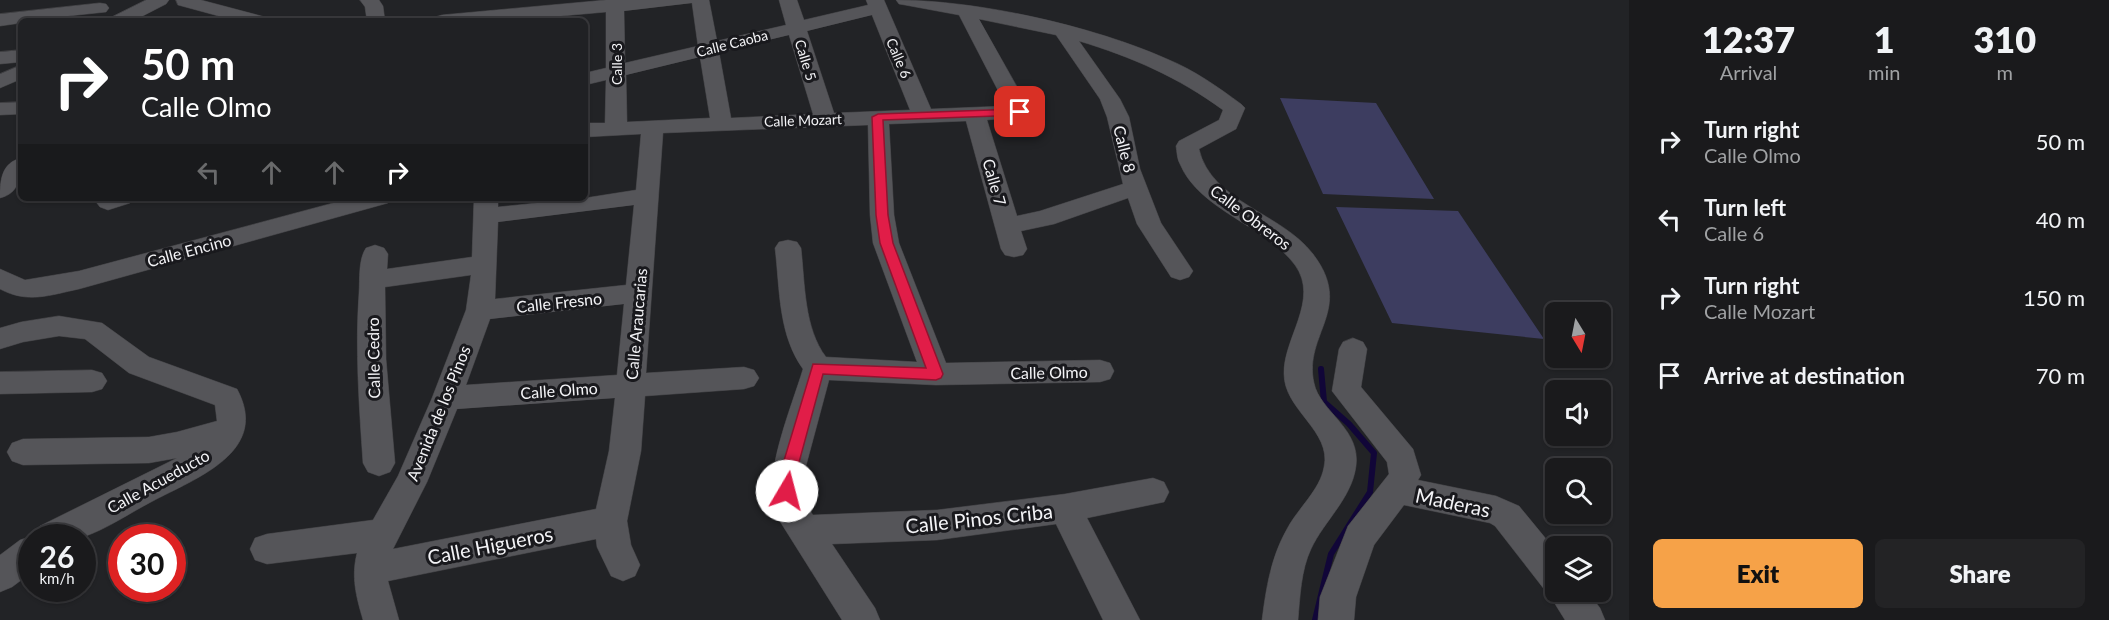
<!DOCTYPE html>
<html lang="en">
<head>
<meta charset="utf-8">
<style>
  :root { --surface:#1a1a1c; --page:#232325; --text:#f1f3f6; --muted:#9fa1a3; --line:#38383b; --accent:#f6a248 }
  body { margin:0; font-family:Lato,sans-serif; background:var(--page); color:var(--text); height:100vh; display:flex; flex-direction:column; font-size:22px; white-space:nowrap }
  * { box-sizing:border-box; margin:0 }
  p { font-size:20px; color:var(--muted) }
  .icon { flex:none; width:33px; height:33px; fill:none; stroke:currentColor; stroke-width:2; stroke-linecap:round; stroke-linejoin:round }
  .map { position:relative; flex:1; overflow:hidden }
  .panel { display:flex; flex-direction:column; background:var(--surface); width:480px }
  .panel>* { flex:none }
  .top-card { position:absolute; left:18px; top:18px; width:570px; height:183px; border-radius:9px; box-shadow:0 2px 4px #0004,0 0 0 2px var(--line); background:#202124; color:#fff; overflow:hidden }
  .needle { width:39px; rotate:170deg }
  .buttons { position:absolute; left:1545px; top:302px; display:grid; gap:12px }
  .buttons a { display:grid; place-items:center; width:66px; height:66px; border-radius:9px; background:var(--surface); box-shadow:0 2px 4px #0004,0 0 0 2px var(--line); font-size:30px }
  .speed { position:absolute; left:18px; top:524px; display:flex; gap:12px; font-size:30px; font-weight:700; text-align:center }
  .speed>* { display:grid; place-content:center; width:78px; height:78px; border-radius:50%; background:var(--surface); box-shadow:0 2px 4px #0004,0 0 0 2px var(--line); line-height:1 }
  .speed small { font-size:15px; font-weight:400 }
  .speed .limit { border:9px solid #d22; background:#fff; color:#111 }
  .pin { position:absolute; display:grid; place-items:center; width:51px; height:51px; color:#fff; margin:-26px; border-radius:12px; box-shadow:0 3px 9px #0006 }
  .me { position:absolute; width:66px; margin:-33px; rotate:8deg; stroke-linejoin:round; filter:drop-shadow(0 0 4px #0008) }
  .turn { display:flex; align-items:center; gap:21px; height:126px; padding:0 24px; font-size:27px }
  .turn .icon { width:78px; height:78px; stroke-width:2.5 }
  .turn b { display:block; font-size:42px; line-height:51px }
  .lanes { display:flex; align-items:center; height:57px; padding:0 24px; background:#0003; justify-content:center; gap:30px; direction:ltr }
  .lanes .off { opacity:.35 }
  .eta { display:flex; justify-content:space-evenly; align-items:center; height:102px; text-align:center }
  .eta b { font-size:36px; font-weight:800; line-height:42px }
  .button { display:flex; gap:12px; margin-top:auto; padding:12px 24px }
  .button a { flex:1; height:69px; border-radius:9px; background:var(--accent); color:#111; font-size:24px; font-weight:800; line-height:69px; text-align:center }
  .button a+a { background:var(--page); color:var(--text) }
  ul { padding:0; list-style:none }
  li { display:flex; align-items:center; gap:18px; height:78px; padding:0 24px }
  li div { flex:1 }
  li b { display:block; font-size:22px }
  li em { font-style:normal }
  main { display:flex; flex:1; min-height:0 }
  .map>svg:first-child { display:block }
  .green { fill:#3d3d60 }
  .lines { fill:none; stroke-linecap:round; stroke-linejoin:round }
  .stream { stroke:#110638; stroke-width:6 }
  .minor-casing { stroke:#3f3f42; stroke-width:1 }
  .minor { fill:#555559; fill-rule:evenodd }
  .route { fill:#e11d48; stroke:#92132f; stroke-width:1.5 }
  .labels { text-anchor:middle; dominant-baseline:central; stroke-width:6; stroke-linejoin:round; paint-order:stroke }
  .far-street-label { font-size:14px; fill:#f3f3f6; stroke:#19191d }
  .street-label { font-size:16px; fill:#f3f3f6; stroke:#19191d }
  .near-street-label { font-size:20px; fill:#f3f3f6; stroke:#19191d }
</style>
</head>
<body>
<main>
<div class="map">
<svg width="1629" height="620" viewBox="0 0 1629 620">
  <rect width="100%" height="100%" fill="#222326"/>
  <path class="green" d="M1280 98 1376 103 1434 199 1323 194Z
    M1336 207 1458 211 1544 339 1392 323Z"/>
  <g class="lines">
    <path class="stream" d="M1315 620 1331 554 1370 492 1374 453 1349 424 1324 402 1321 369"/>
    <defs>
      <path id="minor" d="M146 0H169L166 4 133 21H110L112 17Z
        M176 0H201L265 17 267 21H237L178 5Z
        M360 0H379L383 6 385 21H367L365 7Z
        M606 0H709L717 41 786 25 779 0H797L804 20 868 5 866 0H884L931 109 1006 106 959 15 905 5 899 4 896 0C977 0 1093 26 1167 59 1194 70 1218 87 1241 104L1245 108 1236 129 1199 149C1211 202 1282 213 1313 254 1355 309 1303 334 1314 383 1320 412 1361 428 1356 466 1352 498 1324 521 1311 549 1301 570 1300 597 1298 620H1262C1266 588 1271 557 1287 529 1298 508 1320 490 1324 467 1332 431 1284 410 1284 374 1283 338 1320 300 1295 265 1266 226 1199 210 1180 164 1177 159 1177 152 1176 146L1179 141 1219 120 1223 110C1178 77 1132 57 1079 41L1120 99 1129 117 1140 169 1161 223 1193 271 1189 277 1180 280 1171 277 1137 224 1128 198 1054 224 1021 231 1027 249 1023 255 1014 257 1005 255 1001 249 966 121 889 124 894 215 899 243 946 363 1100 360 1110 363 1114 371 1110 379 1100 382 936 385 829 380 803 477 804 502 813 515 937 510 1065 494 1153 478 1164 482 1169 492 1164 502 1087 518 1140 620H1103L1056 524 937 540 832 544 875 608 880 620H842L776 515C760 481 792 406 803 369 778 334 780 290 775 248L779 242 788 240 797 242 801 248C805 284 804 328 826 357L917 362 873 243 870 215 868 125 663 133 646 373 744 367 754 370 759 378 754 386 744 389 645 396 641 451 627 521 631 545 640 565 635 576 623 581 611 576 597 547 596 539 388 581 399 620H363C356 596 351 577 357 553L267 564 255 560 250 549 255 538 267 534 373 520 398 476 432 398 466 310 471 275 385 287 386 359 395 463 390 472 379 476 368 472 363 463C359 406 355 349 359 293 360 279 358 260 366 248L375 245 384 248 388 254 387 269 472 257 474 198H498V207L585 198 636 190 641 134 585 137V123H605L606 80 585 85V73L606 68V12L506 21H433L435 17 442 15ZM692 3 698 46 625 63 624 11ZM872 15 910 110 834 113 807 31ZM979 19 1056 35 1100 99 1107 117 1123 184 1040 211 1017 216 987 120 1027 116 1031 112ZM789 35 813 114 731 118 719 52ZM700 57 710 118 627 122 626 75ZM634 205 626 285 495 299 498 222ZM624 304 617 375 466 385 490 319ZM615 398 609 451 596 509 393 549 427 482 457 409Z
        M100 3 106 4 109 8 106 12 21 21V23L0 26V14Z
        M21 50V62L0 64V52Z
        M21 65V79L0 88V74Z
        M21 102V114L0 115V103Z
        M21 158C21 176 20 193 0 198 0 181 1 163 21 158Z
        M99 198H134L130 203 108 210 100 207 96 202Z
        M352 198H392L388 203 79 289C50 295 28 304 0 289V269L25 280 79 271Z
        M59 316 102 323 149 357 237 389C271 452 196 478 151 502 130 513 108 528 86 536 75 540 45 537 32 537V572L12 587 0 592V555L20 540 32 536 35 537 40 526 177 458 149 463 23 465 12 461 7 452 12 443 23 439 149 437 177 432 217 421 215 405 129 373 85 339 59 336 23 342 0 349V328L21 322Z
        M1353 338 1363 342 1367 349 1361 387 1413 449 1421 475 1418 480 1496 496 1519 506 1556 551V591H1587L1600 608 1605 620H1565L1547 591 1544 589 1495 526 1490 523 1404 505 1374 545 1356 597 1354 620H1318L1320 597 1348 526 1389 474 1387 462 1332 391 1339 349 1343 342Z
        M92 370 102 373 107 381 102 389 92 392 0 394V372Z"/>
    </defs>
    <use href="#minor" class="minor-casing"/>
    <use href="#minor" class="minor"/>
  </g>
  <path class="route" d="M1020 109 1026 112 1024 115 883 120 888 215 893 243 943 374 941 378 936 380 823 374 795 477 796 491 793 496 787 498 782 496 779 477 813 364 926 368 880 243 876 215 872 117 878 114Z"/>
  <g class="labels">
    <g class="far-street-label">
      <text transform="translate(732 43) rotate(-14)">Calle Caoba</text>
      <text transform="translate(899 58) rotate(67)">Calle 6</text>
      <text transform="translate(806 60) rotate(73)">Calle 5</text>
      <text transform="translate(616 64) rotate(-90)">Calle 3</text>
      <text transform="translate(803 120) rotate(-2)">Calle Mozart</text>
    </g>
    <g class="street-label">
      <text transform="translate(1125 149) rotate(76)">Calle 8</text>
      <text transform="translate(995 182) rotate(74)">Calle 7</text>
      <text transform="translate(1251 217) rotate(37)">Calle Obreros</text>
      <text transform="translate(189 250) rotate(-15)">Calle Encino</text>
      <text transform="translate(559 302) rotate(-6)">Calle Fresno</text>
      <text transform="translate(636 324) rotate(-85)">Calle Araucarias</text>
      <text transform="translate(373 358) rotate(-91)">Calle Cedro</text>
      <text transform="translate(1049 372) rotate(-1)">Calle Olmo</text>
      <text transform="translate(559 390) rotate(-4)">Calle Olmo</text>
      <text transform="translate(438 413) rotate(-68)">Avenida de los Pinos</text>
      <text transform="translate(158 481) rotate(-29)">Calle Acueducto</text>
    </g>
    <g class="near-street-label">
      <text transform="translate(1453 502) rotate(12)">Maderas</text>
      <text transform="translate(979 518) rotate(-6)">Calle Pinos Criba</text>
      <text transform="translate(490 545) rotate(-11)">Calle Higueros</text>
    </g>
  </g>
</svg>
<div class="buttons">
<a><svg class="needle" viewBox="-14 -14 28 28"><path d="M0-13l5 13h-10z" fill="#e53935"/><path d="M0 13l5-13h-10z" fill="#9fa1a3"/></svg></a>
<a><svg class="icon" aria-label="sound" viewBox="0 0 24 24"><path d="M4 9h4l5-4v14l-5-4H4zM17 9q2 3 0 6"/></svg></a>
<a><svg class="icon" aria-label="search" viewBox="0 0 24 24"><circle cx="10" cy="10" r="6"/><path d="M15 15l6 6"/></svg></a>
<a><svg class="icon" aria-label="layers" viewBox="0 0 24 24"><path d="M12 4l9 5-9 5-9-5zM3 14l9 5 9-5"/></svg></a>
</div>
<div class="speed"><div>26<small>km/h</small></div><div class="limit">30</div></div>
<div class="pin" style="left:1020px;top:112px;background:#d93025"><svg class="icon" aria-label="arrive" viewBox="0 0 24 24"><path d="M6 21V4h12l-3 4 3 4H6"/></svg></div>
<svg class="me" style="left:787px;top:491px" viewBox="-20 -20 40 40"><circle r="19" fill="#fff"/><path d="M0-13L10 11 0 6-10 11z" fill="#e11d48"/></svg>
<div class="top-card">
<div class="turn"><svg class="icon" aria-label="right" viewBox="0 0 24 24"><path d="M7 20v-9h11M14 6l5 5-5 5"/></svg><div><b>50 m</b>Calle Olmo</div></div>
<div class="lanes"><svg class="icon off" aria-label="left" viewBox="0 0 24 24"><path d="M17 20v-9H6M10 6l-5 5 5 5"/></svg><svg class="icon off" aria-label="ahead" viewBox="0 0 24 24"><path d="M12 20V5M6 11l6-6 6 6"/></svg><svg class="icon off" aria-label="ahead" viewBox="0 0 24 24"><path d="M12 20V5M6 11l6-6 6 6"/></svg><svg class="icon" aria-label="right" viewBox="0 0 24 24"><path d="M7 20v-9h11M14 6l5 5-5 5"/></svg></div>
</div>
</div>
<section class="panel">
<div class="eta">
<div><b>12:37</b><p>Arrival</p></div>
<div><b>1</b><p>min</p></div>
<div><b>310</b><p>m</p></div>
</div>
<ul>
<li><svg class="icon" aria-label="right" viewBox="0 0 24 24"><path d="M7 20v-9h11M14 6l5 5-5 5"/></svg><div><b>Turn right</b><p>Calle Olmo</p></div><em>50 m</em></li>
<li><svg class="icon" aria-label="left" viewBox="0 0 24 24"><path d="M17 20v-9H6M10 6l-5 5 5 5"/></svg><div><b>Turn left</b><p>Calle 6</p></div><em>40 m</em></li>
<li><svg class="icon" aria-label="right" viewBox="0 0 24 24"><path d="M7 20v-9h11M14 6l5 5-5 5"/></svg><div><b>Turn right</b><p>Calle Mozart</p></div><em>150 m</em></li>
<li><svg class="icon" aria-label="arrive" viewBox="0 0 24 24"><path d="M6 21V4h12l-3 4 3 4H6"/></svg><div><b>Arrive at destination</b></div><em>70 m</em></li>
</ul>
<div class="button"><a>Exit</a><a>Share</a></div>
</section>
</main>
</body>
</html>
